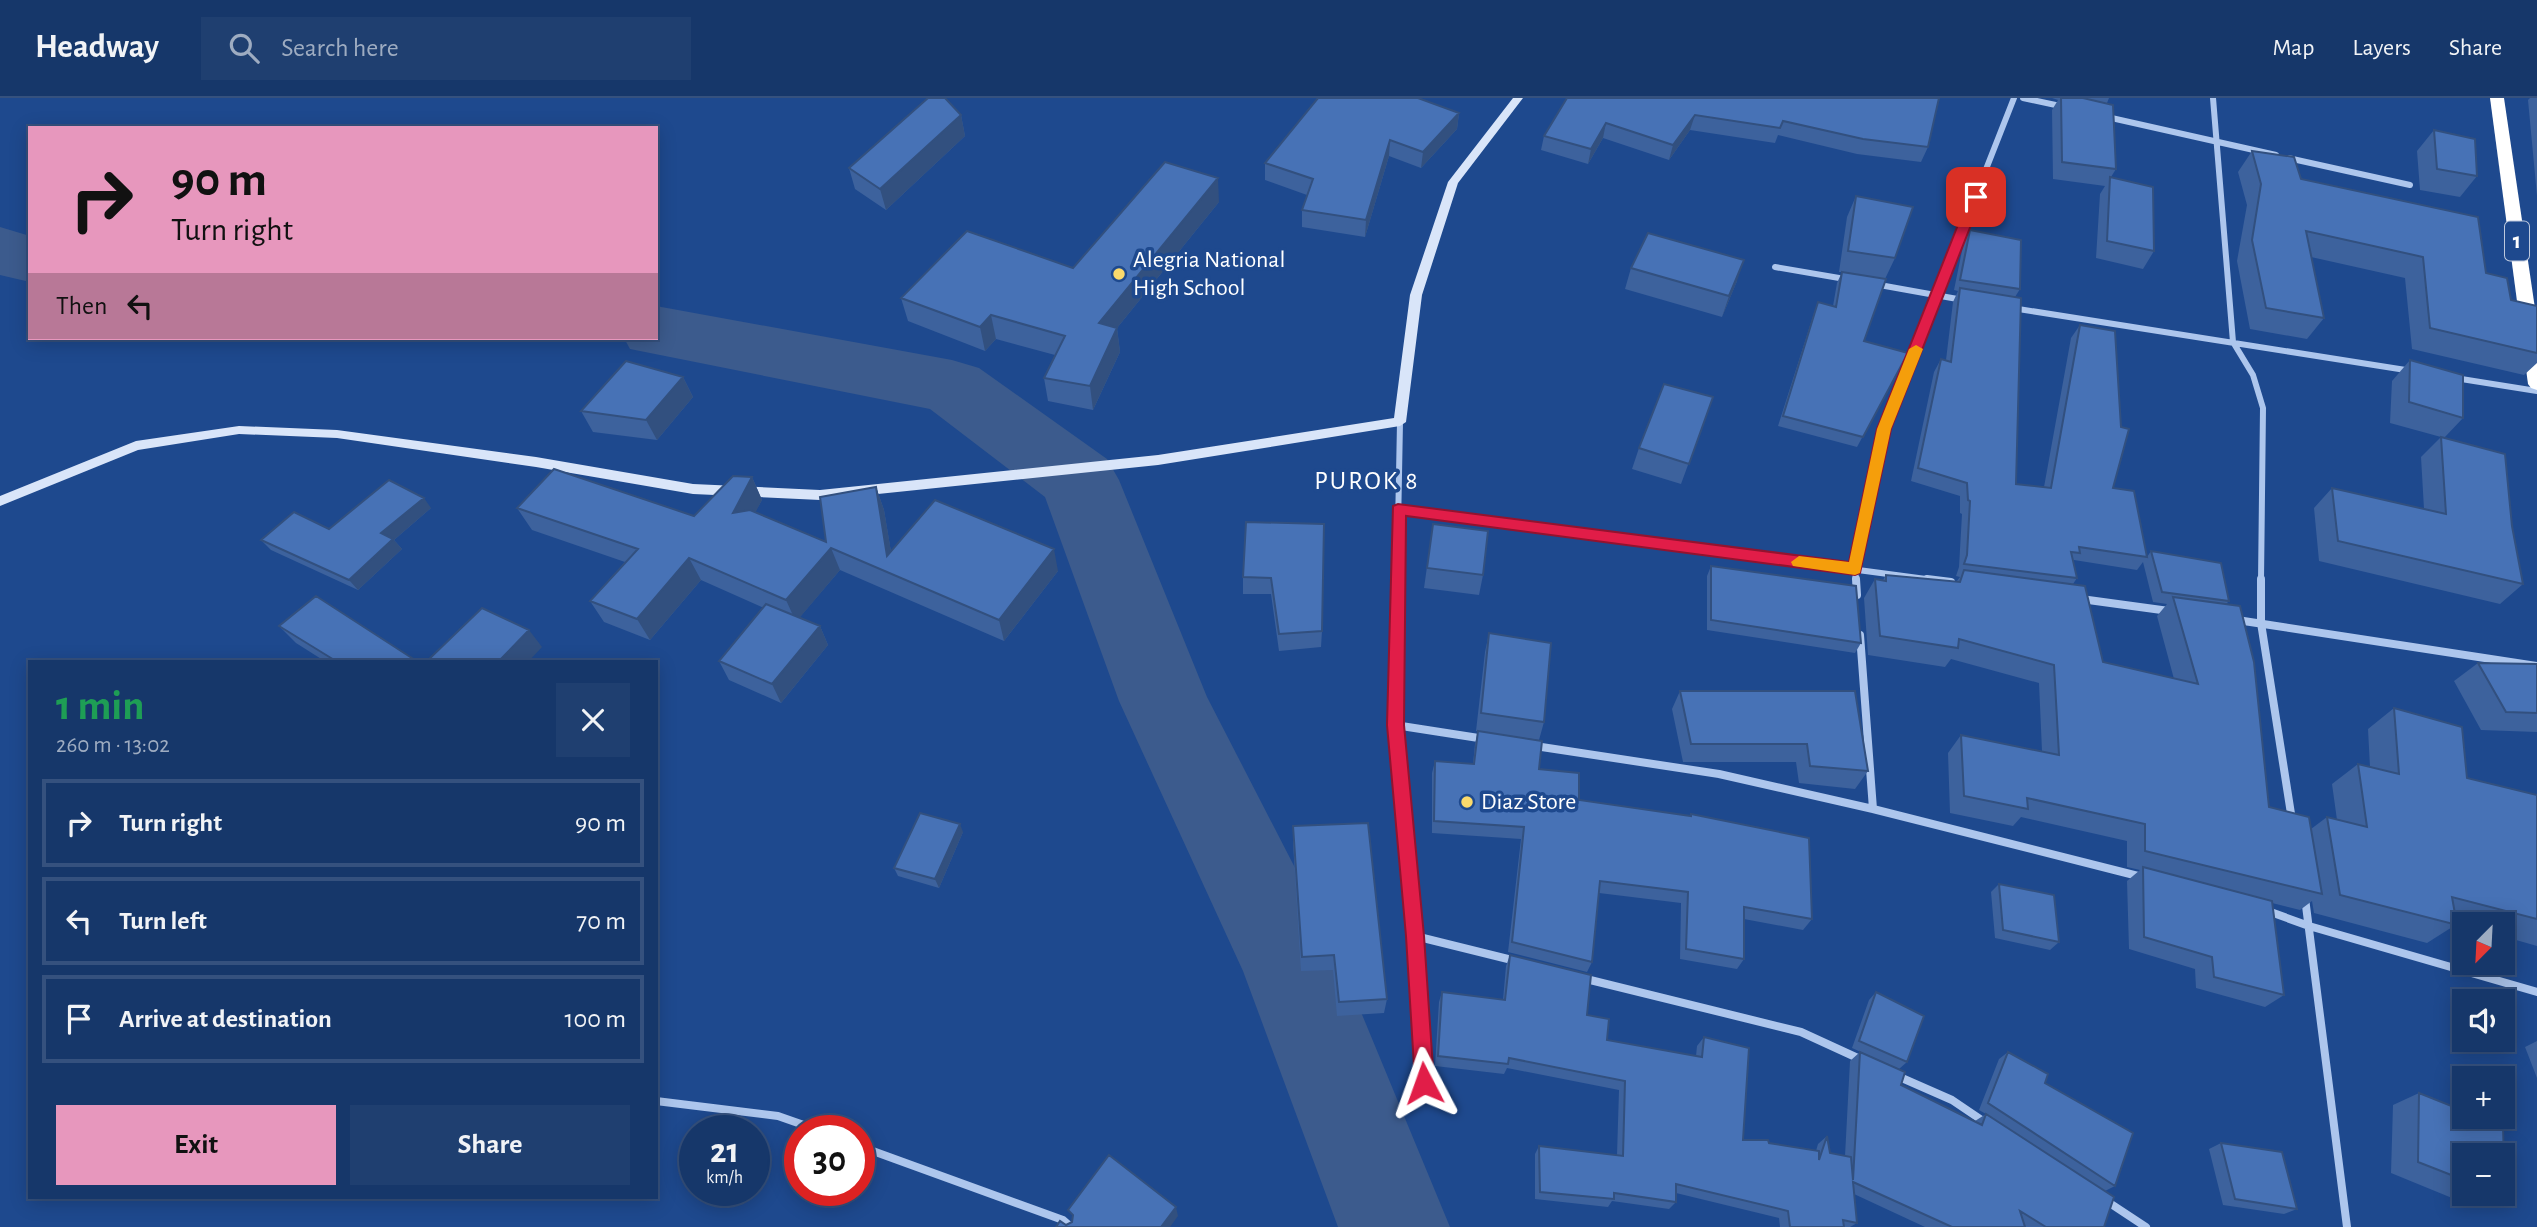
<!DOCTYPE html>
<html lang="en">
<head>
<meta charset="utf-8">
<style>
  :root { --surface:#16376a; --page:#1f3f70; --text:#f1f3f6; --muted:#9eacc1; --line:#35517e; --accent:#e797bd }
  body { margin:0; font-family:"Alegreya Sans",sans-serif; background:var(--page); color:var(--text); height:100vh; display:flex; flex-direction:column; font-size:26px; white-space:nowrap }
  * { box-sizing:border-box; margin:0 }
  p { font-size:23px; color:var(--muted) }
  .icon { flex:none; width:38px; height:38px; fill:none; stroke:currentColor; stroke-width:2; stroke-linecap:round; stroke-linejoin:round }
  .map { position:relative; flex:1; overflow:hidden }
  .sheet { position:absolute; left:28px; top:562px; width:630px; height:539px; display:flex; flex-direction:column; background:var(--surface); border-radius:0px; box-shadow:0 4px 18px #0003,0 0 0 2px var(--line) }
  .sheet>* { flex:none }
  .hud { position:absolute; left:28px; top:28px; width:630px; height:214px; border-radius:0px; box-shadow:0 4px 18px #0003,0 0 0 2px var(--line); background:#e797bd; color:#111; overflow:hidden }
  .needle { width:46px; rotate:204deg }
  .buttons { position:absolute; left:2452px; top:814px; display:grid; gap:14px }
  .buttons a { display:grid; place-items:center; width:63px; height:63px; border-radius:0px; background:var(--surface); box-shadow:0 4px 18px #0003,0 0 0 2px var(--line); font-size:35px }
  .speed { position:absolute; left:679px; top:1017px; display:flex; gap:14px; font-size:35px; font-weight:700; text-align:center }
  .speed>* { display:grid; place-content:center; width:91px; height:91px; border-radius:50%; background:var(--surface); box-shadow:0 4px 18px #0003,0 0 0 2px var(--line); line-height:1 }
  .speed small { font-size:18px; font-weight:400 }
  .speed .limit { border:10px solid #d22; background:#fff; color:#111 }
  .pin { position:absolute; display:grid; place-items:center; width:60px; height:60px; color:#fff; margin:-30px; border-radius:14px; box-shadow:0 4px 10px #0006 }
  .me { position:absolute; width:77px; margin:-38px; rotate:356deg; stroke-linejoin:round; filter:drop-shadow(0 0 5px #0008) }
  .turn { display:flex; align-items:center; gap:24px; height:147px; padding:0 28px; font-size:32px }
  .turn .icon { width:91px; height:91px; stroke-width:2.5 }
  .turn b { display:block; font-size:49px; line-height:60px }
  .then { display:flex; align-items:center; height:66px; padding:0 28px; background:#0003; gap:14px; font-size:26px }
  .round { display:grid; place-items:center; flex:none; width:74px; height:74px; border-radius:0px; background:var(--page) }
  .head { display:flex; align-items:center; justify-content:space-between; height:119px; padding:0 28px }
  h1 { font-size:42px; font-weight:600; line-height:52px; color:#1e9e55 }
  .action { display:flex; gap:14px; margin-top:auto; padding:14px 28px }
  .action a { flex:1; height:80px; border-radius:0px; background:var(--accent); color:#111; font-size:28px; font-weight:600; line-height:80px; text-align:center }
  .action a+a { background:var(--page); color:var(--text) }
  ul { padding:0; list-style:none }
  li { display:flex; align-items:center; gap:21px; height:88px; margin:0 14px 10px; padding:0 14px; border:4px solid var(--line); border-radius:0px }
  li div { flex:1 }
  li b { display:block; font-size:26px }
  li em { font-style:normal }
  header { display:flex; align-items:center; gap:42px; box-sizing:border-box; height:98px; padding:0 35px; background:var(--surface); border-bottom:2px solid var(--line) }
  header strong { font-size:33px }
  nav { display:flex; gap:38px; margin-inline-start:auto; font-size:24px }
  .search { width:490px; height:63px; background:var(--page); display:flex; align-items:center; gap:18px; box-sizing:border-box; padding:0 24px; border-radius:0px; color:var(--muted); font-size:26px }
  .map>svg:first-child { display:block }
  .lines { fill:none; stroke-linecap:round; stroke-linejoin:round }
  .river { fill:#3c5b8d; fill-rule:evenodd }
  .street-far1 { stroke:#adc6ed; stroke-width:6 }
  .street { stroke:#adc6ed; stroke-width:8 }
  .secondary { fill:#d9e5f9; fill-rule:evenodd }
  .highway { fill:#fff; fill-rule:evenodd }
  .wall { fill:#3d629d; fill-rule:evenodd }
  .shaded-wall { fill:#32507f }
  .building { fill:#4772b6; stroke:#32507f; stroke-width:2 }
  .route { fill:#e11d48; stroke:#92132f; stroke-width:2 }
  .slow { fill:#f59e0b }
  .poi-dot { fill:#fbda6c; stroke:#1e498e; stroke-width:2.5 }
  .labels { text-anchor:middle; dominant-baseline:central; stroke-width:7; stroke-linejoin:round; paint-order:stroke }
  .shield { fill:#1e498e; stroke:#bcc8dd; stroke-width:2 }
  .shield-label { font-size:23px; font-weight:bold; fill:#fff }
  .poi-label { font-size:24px; fill:#fff; stroke:#1e498e; text-anchor:start }
  .neighbourhood-label { font-size:26px; letter-spacing:2px; fill:#fff; stroke:#1e498e }
</style>
</head>
<body>
<header>
<strong>Headway</strong>
<div class="search"><svg class="icon" aria-label="search" viewBox="0 0 24 24"><circle cx="10" cy="10" r="6"/><path d="M15 15l6 6"/></svg>Search here</div>
<nav><a>Map</a><a>Layers</a><a>Share</a></nav>
</header>
<div class="map">
<svg width="2537" height="1129" viewBox="0 0 2537 1129">
  <rect width="100%" height="100%" fill="#1e498e"/>
  <g class="lines">
    <path class="river" d="M0 129 30 138V184L0 177Z
      M656 208 952 262 979 270 1107 361 1119 382 1207 599 1327 832 1450 1129H1338L1243 873 1119 603 1045 399 930 311 630 251 624 240H656Z"/>
    <path class="street-far1" d="M2023 0 2065 9
      M2213 0 2233 244 2253 277 2263 310 2261 483
      M2107 19 2276 57
      M2288 60 2410 87
      M1775 169 1845 181
      M1874 186 1963 202
      M2012 210 2412 273
      M2455 280 2537 293
      M1398 411 1941 483
      M1397 483 1400 324
      M1856 483 1855 471 1884 331 2014 0"/>
    <path class="street" d="M1397 481 1395 627 1415 838 1424 985
      M1856 481 1857 497
      M1927 481 1951 484
      M2261 481V525L2292 722
      M2081 501 2169 513
      M2237 522 2537 568
      M1860 537 1873 711
      M1395 627 1485 641
      M1535 648 1719 676 1873 711 2142 779
      M2305 800 2347 1129
      M2265 812 2309 828 2537 894
      M1415 838 1516 863
      M1582 880 1801 934 1862 962
      M1895 977 1952 1002 1986 1025
      M656 1003 778 1018 818 1032
      M859 1048 1063 1122 1071 1129
      M2105 1102 2146 1129"/>
    <path class="secondary" d="M1513 0H1523L1458 85 1422 197 1406 324 1400 328 1158 367 820 402 693 396 536 369 337 340 239 336 138 352 0 408V398L136 343 239 328 337 332 536 359 693 386 820 392 1158 357 1394 320 1410 197 1448 84Z"/>
    <path class="highway" d="M2490 0H2504L2537 224V292L2531 290 2528 286Z"/>
  </g>
  <path class="wall" d="M1567 0H1939L1928 49 1921 64 1857 56 1778 37 1775 45 1690 32 1669 62 1603 40 1588 66 1541 52 1544 38Z
    M2052 0H2109L2107 5 2116 71 2111 79 2154 153 2143 171 2096 160 2100 96 2105 88 2053 81 2052 12 2058 2Z
    M2530 0H2537V98L2528 2Z
    M1459 15 1457 31 1421 70 1389 58 1365 139 1302 129V112L1307 97 1265 82V65Z
    M961 17 965 38 886 112 855 91 849 70Z
    M2434 32 2477 78 2460 99 2420 92 2417 53Z
    M2252 53 2301 81 2486 175 2511 202 2537 208V265L2524 277 2412 251 2405 180 2311 159 2324 220 2307 241 2250 231 2237 163 2247 107 2238 74Z
    M1856 98 1895 160 1885 181 1864 243 1908 255 1857 349 1778 328 1814 215 1818 204 1833 208 1837 185 1842 174H1839L1847 119Z
    M1219 104 1117 230 1120 254 1093 312 1048 303 1044 280 1055 257 996 241 985 253 908 223 901 200 1073 170Z
    M1970 132 2020 191 2015 199 2016 386 2044 389 2071 240 2080 227 2113 390 2147 459 2151 453 2229 503 2226 506 2269 709 2311 731 2327 719 2337 722 2332 686 2358 666 2370 669 2368 631 2394 610 2467 680 2537 697V848L2502 838V826H2464V828L2457 826 2427 845 2314 815 2312 803 2300 812 2272 805 2284 897 2265 909 2196 890 2195 871 2129 851 2127 783 2140 772 2127 769V743L2021 719 2013 728 1950 715 1948 655 1961 637 2042 653 2039 585 1951 561 1945 569 1868 557 1864 500 1875 481 1883 482 1886 477 1956 484 1960 479 1956 478 1959 469 1962 416 1960 415V398L1911 383 1934 274 1941 261 1946 262 1953 204 1958 193 1954 192 1964 143ZM2074 462 2137 472 2143 464 2153 504 2167 506 2157 518 2174 581 2103 564 2073 486 2077 480 2073 464Z
    M1631 170 1737 183 1722 219 1625 191Z
    M2410 262 2463 320 2444 340 2512 428 2523 486 2500 506 2319 463 2314 410 2332 390 2424 411 2421 359 2441 339 2390 325 2392 283Z
    M683 279 693 299 657 342 593 334 581 313Z
    M1713 299 1681 386 1632 371 1639 350Z
    M752 379 762 402 755 414 826 444 876 389 884 412 891 454 1058 473 1004 543 840 472 799 520 820 528 828 547 781 605 729 582 719 563 764 510 701 482 650 542 604 524 590 503 625 464 532 432 517 410 694 418Z
    M431 410 394 442 402 451 358 492 271 452 261 442 329 431Z
    M1246 424 1322 533 1321 549 1279 553 1271 496H1243V479Z
    M1433 426 1483 477 1479 497 1424 490Z
    M1711 468 1861 545 1855 555 1707 532V478Z
    M279 528 418 564H326L296 545Z
    M1489 535 1544 624 1539 642 1476 633 1485 554Z
    M2478 565 2537 566V634L2481 632 2454 583Z
    M1680 593H1855L1868 673 1855 691 1799 685 1796 664H1683L1672 611Z
    M1478 633 1539 671 1579 702 1690 718 1691 716 1812 821 1803 832 1744 821V861L1737 871 1680 861 1681 805 1599 795 1592 864 1587 874 1508 854 1521 741 1432 735V675L1435 663 1473 666 1475 646Z
    M1293 728 1387 901 1384 915 1337 918 1333 872 1301 873 1293 745Z
    M963 734 939 790 898 778 894 770Z
    M1999 786 2059 844 2050 852 1995 840 1991 794Z
    M1510 857 1587 917 1607 942 1696 958 1697 948 1704 939 1743 1042 1769 1045 1816 1053 1818 1046 1827 1038 1830 1055 1845 1058 1850 963 1860 954 1901 987 1975 1023 1986 1016 1979 1012 1999 961 2008 954 2045 985 2115 1088 2105 1093 2104 1129H1925L1854 1096 1857 1125 1850 1129H1780L1779 1120 1676 1095V1104L1669 1111 1612 1103 1608 1109 1535 1101V1056L1539 1048 1617 1057 1619 992 1507 970 1504 976 1435 968 1439 904 1442 894 1503 902 1506 868Z
    M1876 894 1907 964 1899 971 1852 950 1869 902Z
    M2537 943V980L2525 949Z
    M2419 995 2464 1013V1018H2479L2503 1028 2505 1099 2474 1109 2391 1075 2393 1007ZM2464 1057H2502V1096H2464Z
    M2221 1045 2297 1111 2284 1116 2223 1107 2209 1051Z"/>
  <path class="shaded-wall" d="M1459 15 1457 31 1421 70 1423 54Z
    M961 17 965 38 886 112 880 91Z
    M1695 17 1690 32 1669 62 1673 47Z
    M1606 25 1603 40 1588 66 1591 51Z
    M1390 42 1389 58 1365 139 1366 122Z
    M1218 80 1219 104 1117 230 1120 254 1093 312 1090 288 1099 225Z
    M1744 162 1737 183 1722 219 1729 198Z
    M991 217 996 241 985 253 980 229Z
    M683 279 693 299 657 342 646 322Z
    M752 379 762 402 743 438 733 415Z
    M876 389 884 412 895 477 887 458Z
    M424 400 431 410 394 442 402 451 358 492 349 482 381 435Z
    M831 450 840 472 796 524 786 502Z
    M1054 451 1058 473 1004 543 999 522Z
    M689 460 701 482 650 542 637 521Z
    M820 528 828 547 781 605 772 586Z
    M529 532 542 549 528 564H498Z
    M960 726 963 734 939 790 935 781Z
    M1176 1109 1178 1118 1170 1129H1161Z"/>
  <path class="building" d="M928 0H945L961 17 880 91 849 70Z
    M1318 0H1418L1459 15 1423 54 1390 42 1366 122 1302 112 1313 81 1265 65Z
    M1567 0H1939L1928 49 1863 41 1783 23 1780 30 1695 17 1673 47 1606 25 1591 51 1544 38Z
    M2061 0H2083L2113 7 2116 71 2062 64Z
    M2434 32 2475 41 2477 78 2437 71Z
    M2252 53 2294 59 2301 81 2478 119 2486 175 2507 180 2511 202 2537 208V255L2430 230 2423 159 2306 133 2324 220 2266 210 2252 142 2261 86Z
    M1165 64 1218 80 1099 225 1117 230 1090 288 1044 280 1065 238 991 217 980 229 901 200 967 133 1073 170Z
    M2110 79 2153 89 2154 153 2107 143Z
    M1856 98 1913 109 1895 160 1848 153Z
    M1970 132 2021 142 2020 191 1960 182Z
    M1648 135 1744 162 1729 198 1631 170Z
    M1842 174 1886 181 1864 243 1908 255 1863 339 1783 318 1818 204 1836 209Z
    M1960 190 2021 200 2016 386 2051 390 2080 227 2115 233 2121 329 2129 331 2113 390 2134 393 2147 459 2079 449 2080 455 2071 454 2077 480 1964 466 1967 457 1970 403 1968 402 1967 385 1918 370 1941 261 1951 264Z
    M2410 262 2463 277V320L2409 304Z
    M626 263 683 279 646 322 581 313Z
    M1664 286 1713 299 1689 366 1639 350Z
    M2441 339 2505 356 2512 428 2523 486 2338 443 2332 390 2446 416Z
    M554 371 694 418 733 378 752 379 733 415 750 412 826 444 820 399 876 389 887 458 935 402 1054 451 999 522 831 450 786 502 689 460 637 521 590 503 638 451 517 410Z
    M389 382 424 400 381 435 393 441 349 482 261 442 294 414 329 431Z
    M1246 424 1324 426 1322 533 1279 536 1271 480 1243 479Z
    M1433 426 1488 433 1483 477 1427 470Z
    M2151 453 2221 465 2229 503 2162 494Z
    M1711 468 1856 488 1861 545 1711 522Z
    M1964 472 2085 488 2103 564 2198 586 2173 499 2240 508 2254 564 2269 709 2309 719 2322 796 2145 753V726L2027 700 2028 711 1964 698 1961 637 2059 657 2054 567 1959 541 1958 550 1880 538 1875 481 1886 483V477L1960 484Z
    M316 498 418 564H326L331 560 279 528Z
    M766 506 820 528 772 586 719 563Z
    M482 510 529 532 498 564H426Z
    M1489 535 1551 545 1544 624 1481 615Z
    M2478 565 2537 566V615L2506 614Z
    M1680 593H1855L1868 673 1810 668 1807 646H1691Z
    M2394 610 2462 629 2467 680 2537 697V821L2452 799 2457 827 2340 797 2327 719 2367 729 2358 666 2399 676Z
    M1478 633 1542 643 1539 671 1579 675V702L1691 718V716L1809 740 1812 821 1744 809V861L1686 851 1688 794 1600 783 1592 864 1512 844 1524 729 1434 723 1435 663 1474 666Z
    M920 715 960 726 935 781 894 770Z
    M1368 725 1387 901 1339 904 1334 857 1302 859 1293 728Z
    M2143 769 2272 803 2284 897 2214 879 2212 859 2144 839Z
    M1999 786 2054 797 2059 844 2003 832Z
    M1510 857 1591 877 1587 917 1609 921 1607 942 1702 959 1704 939 1749 950 1743 1042H1768L1769 1045 1819 1053V1062L1827 1038 1830 1055 1851 1059 1853 1082 1860 954 1905 974 1901 987 1982 1027 1986 1016 2114 1099 2104 1129H2046L2020 1113 2025 1129H1952L1853 1084 1857 1125 1843 1122 1844 1129H1790L1788 1113 1676 1086V1104L1614 1095V1101L1540 1094 1539 1048 1623 1058 1625 983 1509 960 1508 966 1438 958 1442 894 1505 902Z
    M1876 894 1924 918 1907 964 1859 943Z
    M2008 954 2048 976 2045 985 2133 1035 2115 1088 1988 1005Z
    M2419 995 2464 1013V1018H2479L2503 1028 2505 1099 2496 1096H2502V1057H2464V1082L2418 1064Z
    M2221 1045 2282 1054 2297 1111 2235 1101Z
    M1109 1057 1176 1109 1161 1129H1056L1060 1123 1066 1127 1072 1124 1073 1117 1068 1112Z"/>
  <path class="route" d="M1976 95 1982 99 1891 331 1860 475 1855 477 1406 418 1404 627 1424 838 1434 985 1431 992 1424 995 1418 992 1415 985 1406 838 1387 627 1393 408 1398 406 1849 464 1877 331 1969 99Z"/>
  <path class="slow" d="M1916 247 1923 251 1891 331 1860 475 1855 477 1793 468 1791 464 1799 458 1849 464 1877 331 1909 251Z"/>
  <g class="poi-dot">
    <circle cx="1119" cy="176" r="7"/>
    <circle cx="1467" cy="704" r="7"/>
  </g>
  <g class="labels">
    <rect class="shield" x="2505" y="123.5" width="24" height="39" rx="5"/>
    <g class="shield-label">
      <text x="2517" y="143">1</text>
    </g>
    <g class="poi-label">
      <text x="1133" y="162">Alegria National<tspan x="1133" dy="28">High School</tspan></text>
      <text x="1481" y="704">Diaz Store</text>
    </g>
    <g class="neighbourhood-label">
      <text x="1367" y="383">PUROK 8</text>
    </g>
  </g>
</svg>
<div class="buttons">
<a><svg class="needle" viewBox="-14 -14 28 28"><path d="M0-13l5 13h-10z" fill="#e53935"/><path d="M0 13l5-13h-10z" fill="#9eacc1"/></svg></a>
<a><svg class="icon" aria-label="sound" viewBox="0 0 24 24"><path d="M4 9h4l5-4v14l-5-4H4zM17 9q2 3 0 6"/></svg></a>
<a>+</a>
<a>−</a>
</div>
<div class="speed"><div>21<small>km/h</small></div><div class="limit">30</div></div>
<div class="pin" style="left:1976px;top:99px;background:#d93025"><svg class="icon" aria-label="arrive" viewBox="0 0 24 24"><path d="M6 21V4h12l-3 4 3 4H6"/></svg></div>
<svg class="me" style="left:1424px;top:985px" viewBox="-20 -20 40 40"><path d="M0-17L14 15 0 8-14 15z" fill="#e11d48" stroke="#fff" stroke-width="4"/></svg>
<div class="hud">
<div class="turn"><svg class="icon" aria-label="right" viewBox="0 0 24 24"><path d="M7 20v-9h11M14 6l5 5-5 5"/></svg><div><b>90 m</b>Turn right</div></div>
<div class="then">Then<svg class="icon" aria-label="left" viewBox="0 0 24 24"><path d="M17 20v-9H6M10 6l-5 5 5 5"/></svg></div>
</div>
<section class="sheet">
<div class="head"><div><h1>1 min</h1><p>260 m · 13:02</p></div><a class="round"><svg class="icon" aria-label="close" viewBox="0 0 24 24"><path d="M6 6l12 12M18 6L6 18"/></svg></a></div>
<ul>
<li><svg class="icon" aria-label="right" viewBox="0 0 24 24"><path d="M7 20v-9h11M14 6l5 5-5 5"/></svg><div><b>Turn right</b></div><em>90 m</em></li>
<li><svg class="icon" aria-label="left" viewBox="0 0 24 24"><path d="M17 20v-9H6M10 6l-5 5 5 5"/></svg><div><b>Turn left</b></div><em>70 m</em></li>
<li><svg class="icon" aria-label="arrive" viewBox="0 0 24 24"><path d="M6 21V4h12l-3 4 3 4H6"/></svg><div><b>Arrive at destination</b></div><em>100 m</em></li>
</ul>
<div class="action"><a>Exit</a><a>Share</a></div>
</section>
</div>
</body>
</html>
